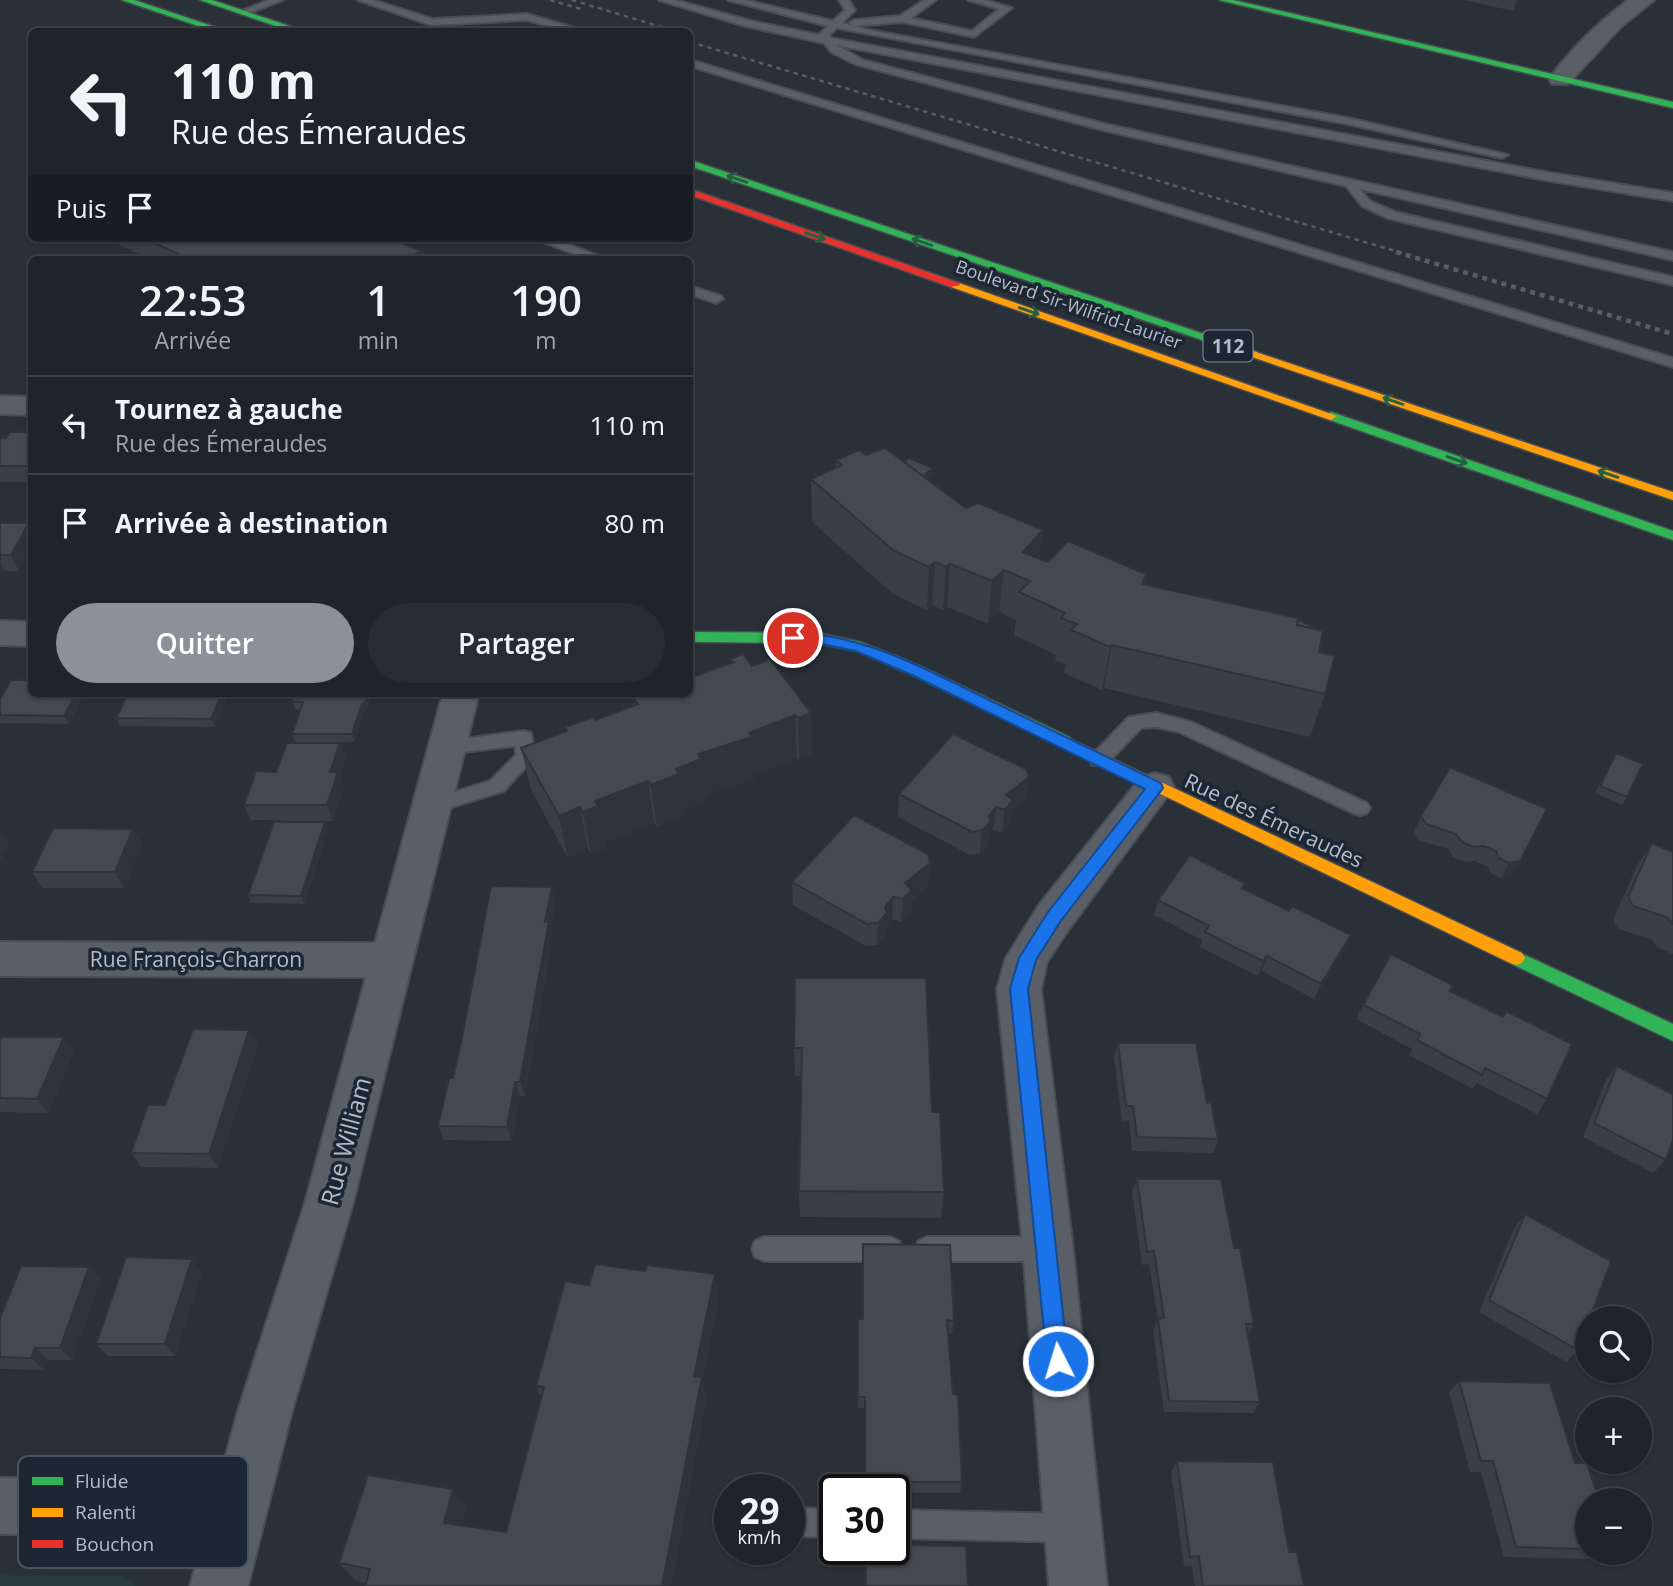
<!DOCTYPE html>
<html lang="fr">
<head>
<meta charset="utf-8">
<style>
  :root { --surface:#20242a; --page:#282c32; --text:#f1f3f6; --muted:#a2a4a8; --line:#3d4147; --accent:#8c9099 }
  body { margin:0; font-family:"Open Sans",sans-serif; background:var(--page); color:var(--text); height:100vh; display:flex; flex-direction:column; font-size:26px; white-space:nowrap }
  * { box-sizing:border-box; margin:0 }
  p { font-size:23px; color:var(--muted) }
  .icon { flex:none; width:38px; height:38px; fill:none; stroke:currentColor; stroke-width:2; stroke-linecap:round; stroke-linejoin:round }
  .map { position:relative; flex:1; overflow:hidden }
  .panel { position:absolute; left:28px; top:256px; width:665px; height:441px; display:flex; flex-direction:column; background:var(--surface); border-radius:10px; box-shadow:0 2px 5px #0004,0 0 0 2px var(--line) }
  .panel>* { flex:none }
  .banner { position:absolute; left:28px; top:28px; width:665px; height:214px; border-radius:10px; box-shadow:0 2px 5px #0004,0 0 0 2px var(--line); background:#20242a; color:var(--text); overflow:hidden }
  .buttons { position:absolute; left:1575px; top:1306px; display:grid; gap:14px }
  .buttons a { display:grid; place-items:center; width:77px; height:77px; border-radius:50%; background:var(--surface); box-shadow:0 2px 5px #0004,0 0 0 2px var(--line); font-size:35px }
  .speed { position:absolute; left:714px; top:1474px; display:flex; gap:14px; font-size:35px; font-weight:700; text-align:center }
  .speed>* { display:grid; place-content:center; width:91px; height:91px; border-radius:50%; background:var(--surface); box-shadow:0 2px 5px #0004,0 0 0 2px var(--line); line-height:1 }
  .speed small { font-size:18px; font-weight:400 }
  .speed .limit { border:4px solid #111; border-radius:10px; background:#fff; color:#111 }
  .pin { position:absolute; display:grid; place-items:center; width:60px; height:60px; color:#fff; margin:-30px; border:4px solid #fff; border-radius:50%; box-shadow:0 2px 7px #0007 }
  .me { position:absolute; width:77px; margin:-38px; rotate:355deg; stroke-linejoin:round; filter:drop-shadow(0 0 5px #0008) }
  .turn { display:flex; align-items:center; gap:24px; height:147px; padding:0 28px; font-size:32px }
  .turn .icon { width:91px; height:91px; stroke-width:2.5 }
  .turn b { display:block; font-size:49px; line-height:60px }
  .then { display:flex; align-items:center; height:66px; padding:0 28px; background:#0003; gap:14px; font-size:26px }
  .eta { display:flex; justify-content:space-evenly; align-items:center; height:119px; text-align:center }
  .eta b { font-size:42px; font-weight:600; line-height:49px }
  .action { display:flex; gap:14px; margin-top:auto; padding:14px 28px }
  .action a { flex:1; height:80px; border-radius:42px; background:var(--accent); color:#fff; font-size:28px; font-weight:600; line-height:80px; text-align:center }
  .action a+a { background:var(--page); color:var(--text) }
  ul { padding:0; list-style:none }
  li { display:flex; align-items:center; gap:21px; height:98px; padding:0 28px; border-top:2px solid var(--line) }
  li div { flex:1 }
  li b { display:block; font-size:26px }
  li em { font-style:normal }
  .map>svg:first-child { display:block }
  .green { fill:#273a3e }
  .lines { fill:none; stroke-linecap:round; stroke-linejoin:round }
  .lane-casing { stroke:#484c53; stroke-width:4 }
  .street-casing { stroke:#484c53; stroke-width:4 }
  .fast-casing { stroke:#484c53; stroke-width:3 }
  .slow-casing { stroke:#484c53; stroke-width:3 }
  .jam-casing { stroke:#484c53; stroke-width:3 }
  .lane { fill:#5a5e66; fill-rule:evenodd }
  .street { fill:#5a5e66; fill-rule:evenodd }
  .fast { fill:#30b455; fill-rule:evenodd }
  .slow { fill:#ff9f0a; fill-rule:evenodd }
  .jam { fill:#e5322d; fill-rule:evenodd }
  .rail-far1 { stroke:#595d64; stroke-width:2.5; stroke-dasharray:4.5 4.5; stroke-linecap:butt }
  .rail { stroke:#595d64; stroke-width:4.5; stroke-dasharray:5 5; stroke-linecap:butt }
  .wall { fill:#3a3f45 }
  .shaded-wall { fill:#303338 }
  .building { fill:#444950; stroke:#303338; stroke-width:2 }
  .oneway { stroke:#255f41 }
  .route { fill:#1a73e8; stroke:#114b97; stroke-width:2 }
  .labels { text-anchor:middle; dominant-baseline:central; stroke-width:7; stroke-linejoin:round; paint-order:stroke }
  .far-street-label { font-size:18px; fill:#b4bcc9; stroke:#1d2633 }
  .shield { fill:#1d2633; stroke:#878f9c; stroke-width:2 }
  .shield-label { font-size:19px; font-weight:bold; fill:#b4bcc9 }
  .street-label { font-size:21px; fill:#b4bcc9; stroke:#1d2633 }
  .near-street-label { font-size:24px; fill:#b4bcc9; stroke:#1d2633 }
  .key { fill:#1d2633; stroke:#4a5360; stroke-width:2 }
  .key-label { font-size:19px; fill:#b4bcc9 }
</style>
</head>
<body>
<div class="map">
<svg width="1673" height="1586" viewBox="0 0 1673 1586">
  <rect width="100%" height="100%" fill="#2a3038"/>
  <path class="green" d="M0 1575 124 1576 136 1586H0Z"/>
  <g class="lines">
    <defs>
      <path id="lane" d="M269 0H283L247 14 239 12Z
        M358 0H373L432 19 527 14 588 32H570L527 20 431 25Z
        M659 0H675L751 21 819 35 828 26 728 0H745L833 21 845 10 839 0H849L855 10 842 23 869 30 1348 118 1508 155 1502 158 1348 124 837 28 829 35 831 38 1551 173 1673 193V201L1551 181 836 45 863 60 1105 124 1673 252V260L1360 189 1370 201 1395 212 1673 277V285L1387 218 1362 206 1346 186 1103 130 855 64 831 52 824 43 745 26Z
        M924 0H936L911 18 972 31 999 9 968 0H985L1012 8 974 37 903 22 854 26 849 23 854 20 900 16Z
        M690 60 1673 358V367L690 66Z
        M532 238H551L607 259H588Z
        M690 286 721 296 723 299 716 303 690 294Z
        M1156 713 1191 722 1367 803 1370 808 1367 813 1360 815 1353 813 1179 732 1156 727 1141 728 1106 765H1092L1090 760 1092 755 1129 717Z
        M524 731 531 733 535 757 504 791 432 813 425 811 422 806 425 801 490 781 516 755 515 746 447 754 440 752 438 747 440 742Z
        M764 1237H890L899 1241 902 1249 899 1257 890 1261H764L755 1257 752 1249 755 1241Z
        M927 1237H1047L1056 1241 1059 1249 1056 1257 1047 1261H927L918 1257 915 1249 918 1241Z
        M789 1508 835 1509V1537L789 1536Z
        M894 1510 1071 1514 1081 1518 1085 1528 1081 1538 1071 1542 894 1538Z"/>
      <path id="street" d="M1628 0H1654L1621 27 1568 84H1552L1549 79C1570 50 1600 21 1628 0Z
        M0 396 32 397V415L0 414Z
        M0 621 32 622V646L0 645Z
        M443 693H479L353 1203 292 1411 248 1586H190L204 1536 0 1534V1478L219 1480 238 1411 305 1203 366 977 0 976V942L375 943Z
        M1155 773 1169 777 1174 787 1069 929 1047 962 1041 989 1073 1249 1107 1586H1049L1023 1249 997 989 1006 958 1039 905 1141 777Z"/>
      <path id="fast" d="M122 0H134L230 32H216Z
        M200 0H212L307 32H293Z
        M1219 0H1233L1673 102V108Z
        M690 160 1257 352 1259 354 1249 356 690 166Z
        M1331 412 1673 531V540L1327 419 1325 416Z
        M690 632 817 633 860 642 922 667 1069 737 1072 741 1069 745H1059L912 675 857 651 817 643 690 642Z
        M1516 951 1673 1024V1041L1510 963 1507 958 1510 953Z"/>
      <path id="slow" d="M951 283H959L1337 416 1331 420 1327 419 951 287Z
        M1253 351 1673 492V500L1249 356V352Z
        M1064 736 1522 953 1525 958 1522 963 1516 965 1510 963 1059 745 1056 741Z"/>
      <path id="jam" d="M690 189 959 283 960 285 951 287 690 195Z"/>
    </defs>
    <use href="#lane" class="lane-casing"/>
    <use href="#street" class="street-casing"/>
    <use href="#fast" class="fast-casing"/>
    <use href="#slow" class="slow-casing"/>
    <use href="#jam" class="jam-casing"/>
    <use href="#lane" class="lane"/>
    <use href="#street" class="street"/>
    <use href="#fast" class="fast"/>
    <use href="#slow" class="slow"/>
    <use href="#jam" class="jam"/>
    <path class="rail-far1" d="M550 0 581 9
      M572 0 678 32
      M690 42 1402 253"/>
    <path class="rail" d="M1396 252 1673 334"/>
  </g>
  <path class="wall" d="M1464 0H1523L1513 11Z
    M105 238H389L421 251 423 259H150Z
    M32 432V482H0V438H6Z
    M866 455 933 468 932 476 927 480 966 508 1040 559 1048 562 1146 574 1144 585 1298 620 1312 626 1311 628 1319 652 1325 694 1310 737 1104 688 1102 690 1064 673 1066 665 1055 660 1056 655 1014 635 1016 620 999 612 988 624 947 607 943 610 932 605 927 610 893 594 812 522 811 479 836 468V460Z
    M0 523 19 571H5L1 579Z
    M730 659 752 666 811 713 812 755 799 760 797 758 754 775V779L705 795V802L684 810V816L657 827 654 823 605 843 606 848 591 854 588 849 568 858 531 790 521 748 566 732 565 727 595 720 635 705 634 699 730 663Z
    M32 693H85L69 724 0 723V699Z
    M128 693H229L215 727 120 726 116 718Z
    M295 693 367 711 364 712 355 742H295L292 734 300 710 295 709 292 701Z
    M340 743 346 759 340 778 344 788 333 821 251 820 244 805 276 772Z
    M1616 753 1627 797 1622 805 1595 793Z
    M899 794 1026 800 1012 811 1010 823 1002 833 993 830 989 835 988 845 980 853 970 855 898 817Z
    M1547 809 1511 876 1501 879 1491 873 1488 867 1475 861 1466 862 1453 857 1448 849 1418 840 1414 832 1421 816Z
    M325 822 328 830 304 904 251 903 248 895Z
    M133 829 142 844 124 888H42L32 872Z
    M1652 843 1673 852V954L1658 948 1651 939 1618 929 1613 920 1637 866Z
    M930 863 928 886 912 900 911 912 901 922 892 919 887 926 886 935 877 945 866 946 793 905 792 882Z
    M1243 889 1289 911 1351 935 1344 950 1314 999 1262 971 1258 976 1200 947 1202 940 1154 915 1158 900Z
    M555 902 551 927 553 937 525 1096H520L512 1141 444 1140 438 1126 453 1078Z
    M795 978 932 1112 944 1192 941 1218 800 1217 799 1191 801 1076H795L794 1048Z
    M1450 991 1547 1099 1537 1114 1477 1083 1473 1089 1409 1055 1412 1049 1356 1019 1363 1005Z
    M0 1037 74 1052 48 1113 0 1112Z
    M1118 1043 1207 1103 1218 1139 1213 1153 1132 1151 1129 1120 1122 1121 1114 1057Z
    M258 1045 218 1168 141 1167 131 1153Z
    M1617 1066 1666 1160 1653 1173 1583 1137 1606 1080Z
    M1137 1179 1234 1248 1254 1324 1248 1335 1260 1402 1253 1413 1164 1412 1153 1331 1158 1319 1149 1264 1142 1265 1132 1192Z
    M1525 1214 1578 1350 1566 1362 1479 1312 1515 1227Z
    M89 1267 101 1279 72 1360H48L44 1370 0 1369V1318Z
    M202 1272 175 1356H108L96 1344Z
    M589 1285 719 1298 703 1380 706 1400 671 1586H365L366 1583 356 1581 339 1563 466 1508 462 1525 506 1532 542 1398 536 1386Z
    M858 1319 954 1321 952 1333H948L962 1482 960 1493H894V1489H865L864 1408H858Z
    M1459 1381 1587 1500V1552H1610L1601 1559 1504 1557 1481 1472H1470L1449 1392Z
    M1177 1461 1289 1552 1304 1586H1195L1192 1566H1184L1171 1472Z"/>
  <path class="shaded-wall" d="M1517 0H1523L1513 11Z
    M421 251 423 259H407Z
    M933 468 932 476 916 489 917 481Z
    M29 523 32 528V549L19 571 11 555Z
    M1043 530 1038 573 1023 552Z
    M0 561 5 571 1 579 0 577Z
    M935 562 932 605 927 610 929 567Z
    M950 564 947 607 943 610 946 567Z
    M1004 570 999 612 988 624 992 581Z
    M1112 645 1104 688 1102 690 1110 647Z
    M76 693H85L69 724 64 716Z
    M222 693H229L215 727 211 719Z
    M368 693H373L367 711 364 712 355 742 352 734 362 704Z
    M811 713 812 755 799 760 798 718Z
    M795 715 797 758 754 775V779L705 795V802L684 810V816L657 827 651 785 698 754Z
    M340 743 346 759 340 778 344 788 333 821 327 805 330 772Z
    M1029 777 1026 800 1012 811 1010 823 1002 833 1006 795Z
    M648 781 654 823 605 843 606 848 591 854 583 812 595 801Z
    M580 807 588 849 568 858 559 816Z
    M996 807 993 830 989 835 988 845 980 853 982 830 989 816Z
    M325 822 328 830 304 904 301 896Z
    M133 829 142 844 124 888 115 872Z
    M0 830 10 845 0 863Z
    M1520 861 1511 876 1501 879 1509 863Z
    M930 863 928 886 912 900 911 912 901 922 903 899 905 883Z
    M552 887 555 902 551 927 553 937 525 1096 520 1082Z
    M893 897 892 919 887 926 886 935 877 945 878 923 885 907Z
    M1351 935 1344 950 1314 999 1321 984Z
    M1267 956 1262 971 1258 976 1263 961Z
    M249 1030 258 1045 218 1168 209 1154Z
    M64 1037 74 1052 48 1113 37 1099Z
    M515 1082 520 1096 512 1141 507 1127Z
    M192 1259 202 1272 175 1356 165 1344Z
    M89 1267 101 1279 72 1360 60 1348Z
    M715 1274 719 1298 703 1380 706 1400 671 1586H662L694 1377Z
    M35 1348 48 1360 44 1370 31 1358Z
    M453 1489 466 1508 457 1542 444 1523Z"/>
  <path class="building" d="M143 238H389L421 251 407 259H189Z
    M10 432H32V466H0V438H6Z
    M885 448 966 508 978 503 1043 530 1023 552 1048 562 1068 541 1146 574 1142 584 1298 618 1297 625 1323 631 1319 652 1335 656 1325 694 1112 645 1110 647 1071 630 1077 624 1061 618 1065 613 1019 592 1030 581 1004 570 992 581 950 564 946 567 935 562 929 567 894 551 811 479 842 465 836 460 859 450 866 455Z
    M909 458 933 468 923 476 904 462Z
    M0 523H29L11 555H0Z
    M1298 620 1312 626 1310 628 1297 625Z
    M743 654 752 666 770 659 811 713 798 718 795 715 749 733 752 737 698 754 701 759 676 769 679 774 651 785 648 781 595 801 598 806 583 812 580 807 559 816 521 748 567 731 565 727 593 717 595 720 638 704 634 699 650 693H690V678L733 662 730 659Z
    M11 680H32V693H76L64 716 0 715V699Z
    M128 693H222L211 719 116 718Z
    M295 693H368L365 703 362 704 352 734H292L303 702 292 701Z
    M953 734 1026 769 1029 777 1006 795 1013 800 1005 810 996 807 989 816 991 822 982 830 972 832 899 794Z
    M287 743H340L330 772H338L327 805H244L256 771 276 772Z
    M1616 753 1643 764 1627 797 1600 786Z
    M1450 767 1547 809 1520 861 1509 863 1499 858 1496 851 1484 846 1473 847 1461 841 1456 834 1426 824 1421 816Z
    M854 815 928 854 930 863 905 883 912 890 903 899 893 897 885 907 887 913 878 923 867 924 792 882Z
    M274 822H325L301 896 248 895Z
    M53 828 133 829 115 872H32Z
    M1652 843 1673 852V924L1666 917 1633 906 1628 897Z
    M1190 855 1245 883 1242 888 1289 911 1292 906 1351 935 1321 984 1267 956 1263 961 1234 947 1205 932 1209 926 1158 900Z
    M491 886 552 887 545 922 549 921 520 1082H515L507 1127 438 1126 449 1078H453L462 1037Z
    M1391 954 1453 985 1450 991 1503 1017 1506 1011 1572 1044 1547 1099 1485 1068 1482 1075 1417 1040 1420 1034 1363 1005Z
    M795 978H926L932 1112H940L944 1192 799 1191 802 1048H794Z
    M193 1029 249 1030 209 1154 131 1153 148 1105H165Z
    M0 1037H64L37 1099 0 1098Z
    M1118 1043H1196L1207 1103 1211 1102 1218 1139 1137 1137 1133 1106H1126Z
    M1617 1066 1673 1094V1140L1666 1160 1594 1123Z
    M1137 1179H1221L1234 1248H1240L1254 1324H1246L1260 1402 1169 1401 1158 1319 1164 1318 1154 1251 1147 1252Z
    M1525 1214 1611 1261 1590 1318H1587V1324L1578 1350 1489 1300Z
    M863 1244 950 1245 954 1321 947 1320 953 1394 958 1395 962 1482H865V1397H858V1319H863Z
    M126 1257 192 1259 165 1344H96Z
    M595 1264 645 1271 647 1265 715 1274 694 1377H702L662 1586H365L370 1569 339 1563 368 1475 453 1489 444 1523 506 1532 544 1387 536 1386 565 1281 589 1285Z
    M21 1266 89 1267 60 1348H35L31 1358 0 1357V1318Z
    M1459 1381 1550 1383 1575 1463H1587L1599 1500H1587V1549L1516 1547 1493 1461H1481Z
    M1177 1461 1273 1462 1289 1552H1297L1304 1586H1203L1199 1556 1190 1557Z
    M894 1545 966 1546 968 1586H866L865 1549H894Z"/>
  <defs><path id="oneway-shaft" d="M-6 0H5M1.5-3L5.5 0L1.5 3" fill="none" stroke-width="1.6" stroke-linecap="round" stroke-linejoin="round" transform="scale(1.75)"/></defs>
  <g class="oneway">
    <use href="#oneway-shaft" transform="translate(737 179) rotate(-161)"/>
    <use href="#oneway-shaft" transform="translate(815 236) rotate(19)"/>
    <use href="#oneway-shaft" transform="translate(922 242) rotate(-161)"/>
    <use href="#oneway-shaft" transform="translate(1029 311) rotate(19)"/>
    <use href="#oneway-shaft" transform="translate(1393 401) rotate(-161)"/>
    <use href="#oneway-shaft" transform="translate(1457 460) rotate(19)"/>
    <use href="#oneway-shaft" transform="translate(1608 474) rotate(-161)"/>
  </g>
  <path class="route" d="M793 633C865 634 929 671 993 702 1049 729 1105 756 1161 783L1163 788 1060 922 1036 960 1028 989 1068 1361 1065 1368 1058 1372 1050 1368 1047 1361 1010 989 1019 958 1048 912 1145 789 912 675 856 651 817 643 788 641 786 638Z"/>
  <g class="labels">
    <g class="far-street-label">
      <text transform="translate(1069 304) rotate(19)">Boulevard Sir-Wilfrid-Laurier</text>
    </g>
    <rect class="shield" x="1203.5" y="330.5" width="49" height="31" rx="5"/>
    <g class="shield-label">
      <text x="1228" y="346">112</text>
    </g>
    <g class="street-label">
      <text transform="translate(1274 820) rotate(25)">Rue des Émeraudes</text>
      <text x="196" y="959">Rue François-Charron</text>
    </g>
    <g class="near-street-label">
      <text transform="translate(345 1141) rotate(-75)">Rue William</text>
    </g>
  </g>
  <rect x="18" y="1456" width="230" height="112" rx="10" class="key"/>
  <rect x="32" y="1477" width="31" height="8" fill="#30b455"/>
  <rect x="32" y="1508" width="31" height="9" fill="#ff9f0a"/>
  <rect x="32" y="1540" width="31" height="8" fill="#e5322d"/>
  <g class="key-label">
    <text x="75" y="1488">Fluide</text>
    <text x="75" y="1519">Ralenti</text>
    <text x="75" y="1551">Bouchon</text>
  </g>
</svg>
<div class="buttons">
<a><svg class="icon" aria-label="search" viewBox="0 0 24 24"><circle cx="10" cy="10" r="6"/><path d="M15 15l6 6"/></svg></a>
<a>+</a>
<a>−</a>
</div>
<div class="speed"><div>29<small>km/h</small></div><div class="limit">30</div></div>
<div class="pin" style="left:793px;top:638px;background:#d93025"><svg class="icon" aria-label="arrive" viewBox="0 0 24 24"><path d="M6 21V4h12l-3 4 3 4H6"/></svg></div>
<svg class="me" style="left:1058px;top:1361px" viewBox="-20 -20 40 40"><circle r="17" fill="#1a73e8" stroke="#fff" stroke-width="3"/><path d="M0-11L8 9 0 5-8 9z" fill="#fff"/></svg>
<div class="banner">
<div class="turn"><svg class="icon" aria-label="left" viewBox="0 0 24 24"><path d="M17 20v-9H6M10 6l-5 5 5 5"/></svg><div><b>110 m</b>Rue des Émeraudes</div></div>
<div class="then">Puis<svg class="icon" aria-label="arrive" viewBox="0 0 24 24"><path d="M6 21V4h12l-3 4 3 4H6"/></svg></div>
</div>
<section class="panel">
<div class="eta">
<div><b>22:53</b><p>Arrivée</p></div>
<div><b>1</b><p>min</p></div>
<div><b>190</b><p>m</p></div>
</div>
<ul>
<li><svg class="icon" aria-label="left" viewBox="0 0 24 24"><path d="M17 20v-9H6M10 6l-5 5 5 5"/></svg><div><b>Tournez à gauche</b><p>Rue des Émeraudes</p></div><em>110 m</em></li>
<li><svg class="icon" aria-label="arrive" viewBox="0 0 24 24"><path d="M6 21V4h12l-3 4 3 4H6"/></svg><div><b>Arrivée à destination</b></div><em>80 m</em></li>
</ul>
<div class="action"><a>Quitter</a><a>Partager</a></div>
</section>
</div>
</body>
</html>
